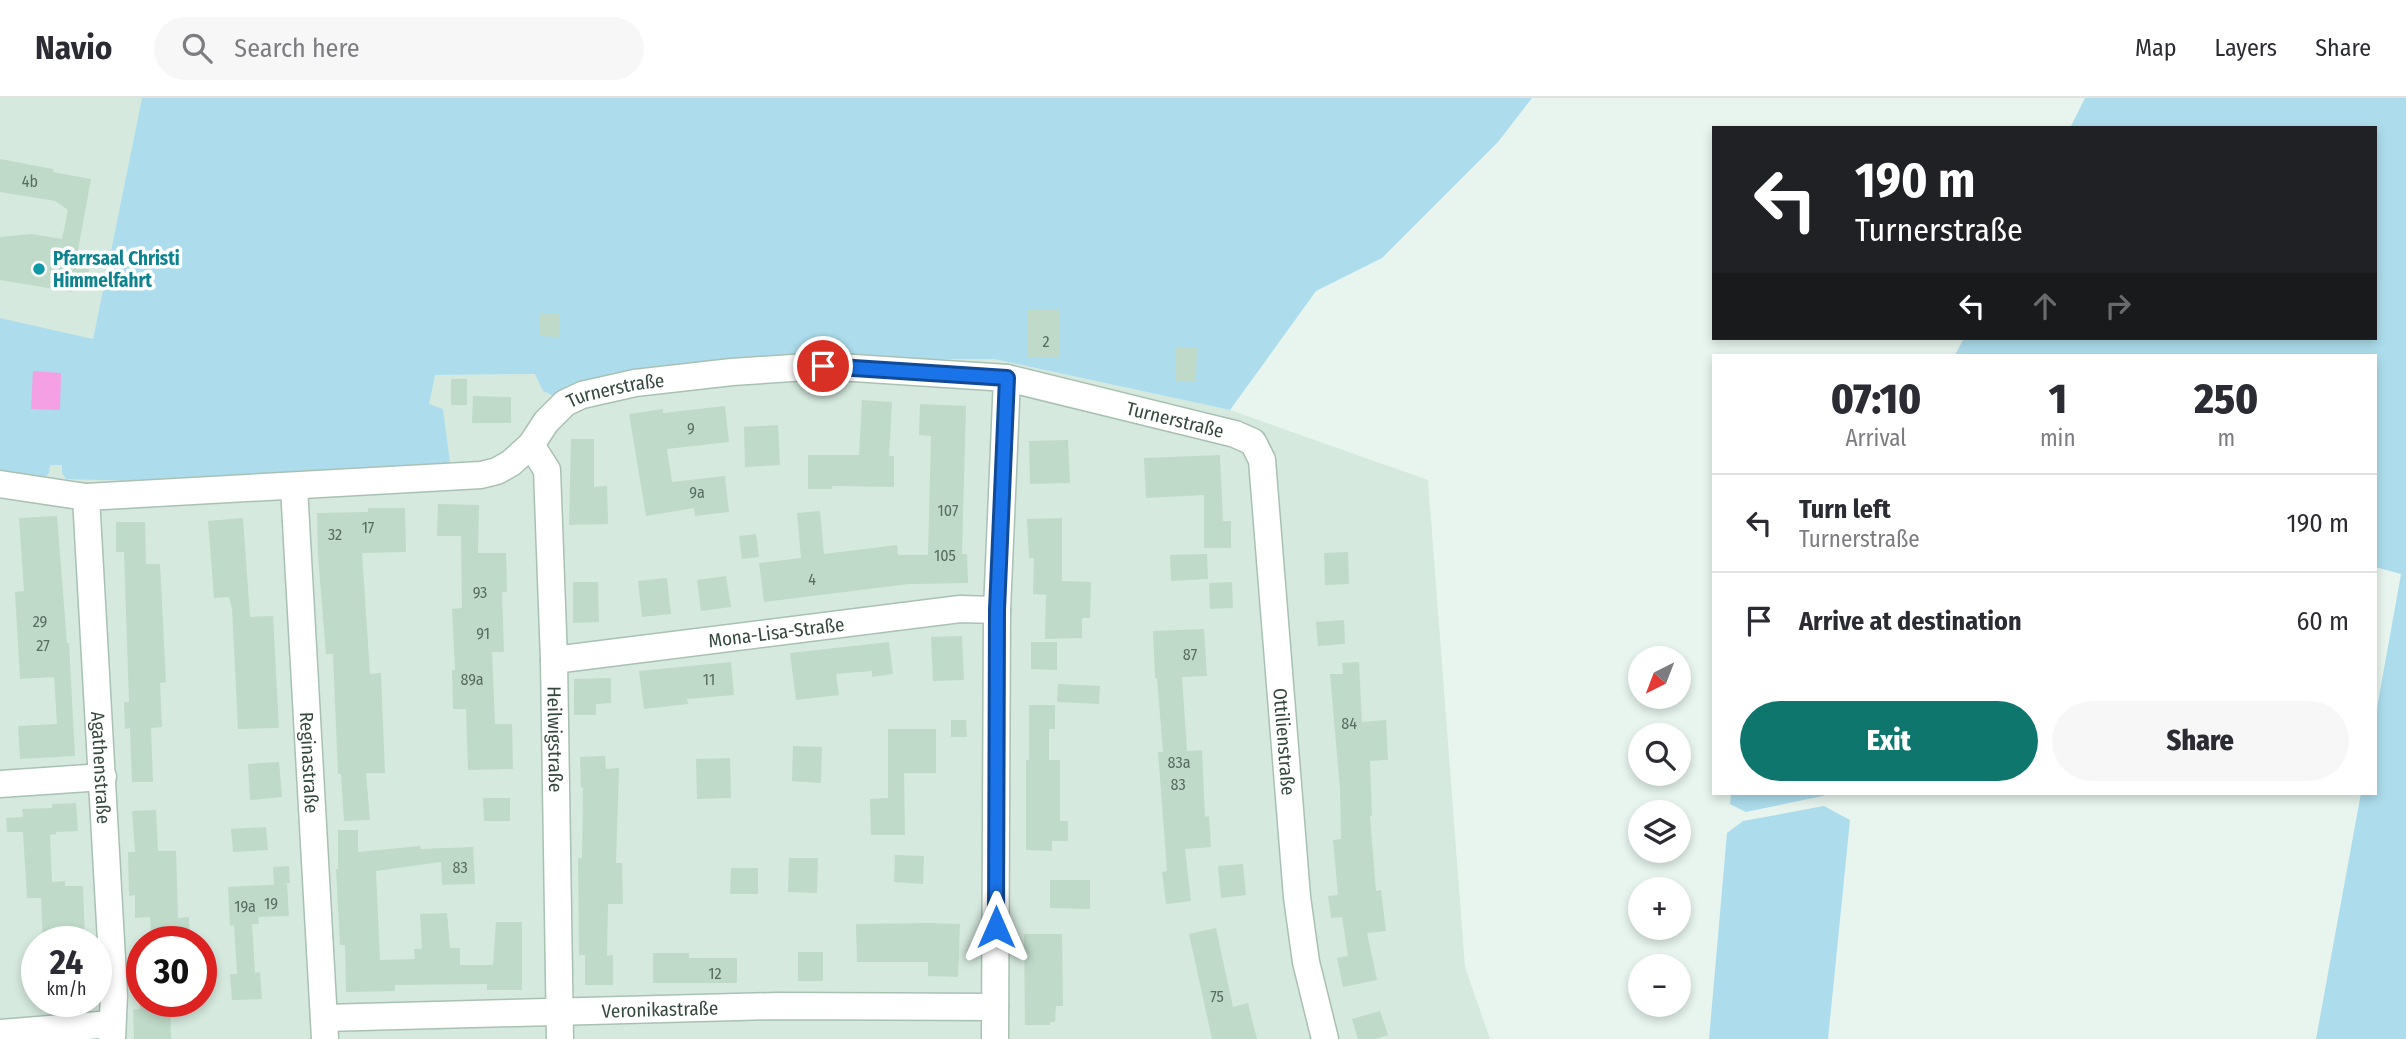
<!DOCTYPE html>
<html lang="en">
<head>
<meta charset="utf-8">
<style>
  :root { --surface:#fff; --page:#f7f7f7; --text:#2b2b33; --muted:#7c7c81; --line:#e1e1e2; --accent:#0f766e }
  body { margin:0; font-family:"Fira Sans Condensed",sans-serif; background:var(--page); color:var(--text); height:100vh; display:flex; flex-direction:column; font-size:26px; white-space:nowrap }
  * { box-sizing:border-box; margin:0 }
  p { font-size:23px; color:var(--muted) }
  .icon { flex:none; width:38px; height:38px; fill:none; stroke:currentColor; stroke-width:2; stroke-linecap:round; stroke-linejoin:round }
  .map { position:relative; flex:1; overflow:hidden }
  .details { position:absolute; left:1712px; top:256px; width:665px; height:441px; display:flex; flex-direction:column; background:var(--surface); border-radius:0px; box-shadow:0 4px 10px #0003 }
  .details>* { flex:none }
  .hud { position:absolute; left:1712px; top:28px; width:665px; height:214px; border-radius:0px; box-shadow:0 4px 10px #0003; background:#202124; color:#fff; overflow:hidden }
  .needle { width:46px; rotate:222deg }
  .fabs { position:absolute; left:1628px; top:548px; display:grid; gap:14px }
  .fabs a { display:grid; place-items:center; width:63px; height:63px; border-radius:50%; background:var(--surface); box-shadow:0 4px 10px #0003; font-size:35px }
  .speed { position:absolute; left:21px; top:828px; display:flex; gap:14px; font-size:35px; font-weight:700; text-align:center }
  .speed>* { display:grid; place-content:center; width:91px; height:91px; border-radius:50%; background:var(--surface); box-shadow:0 4px 10px #0003; line-height:1 }
  .speed small { font-size:18px; font-weight:400 }
  .speed .limit { border:10px solid #d22; background:#fff; color:#111 }
  .pin { position:absolute; display:grid; place-items:center; width:60px; height:60px; color:#fff; margin:-30px; border:4px solid #fff; border-radius:50%; box-shadow:0 2px 7px #0007 }
  .me { position:absolute; width:77px; margin:-38px; rotate:0deg; stroke-linejoin:round; filter:drop-shadow(0 0 5px #0008) }
  .turn { display:flex; align-items:center; gap:24px; height:147px; padding:0 28px; font-size:32px }
  .turn .icon { width:91px; height:91px; stroke-width:2.5 }
  .turn b { display:block; font-size:49px; line-height:60px }
  .lanes { display:flex; align-items:center; height:66px; padding:0 28px; background:#0003; justify-content:center; gap:35px; direction:ltr }
  .lanes .off { opacity:.35 }
  .eta { display:flex; justify-content:space-evenly; align-items:center; height:119px; text-align:center }
  .eta b { font-size:42px; font-weight:800; line-height:49px }
  .cta { display:flex; gap:14px; margin-top:auto; padding:14px 28px }
  .cta a { flex:1; height:80px; border-radius:42px; background:var(--accent); color:#fff; font-size:28px; font-weight:800; line-height:80px; text-align:center }
  .cta a+a { background:var(--page); color:var(--text) }
  ul { padding:0; list-style:none }
  li { display:flex; align-items:center; gap:21px; height:98px; padding:0 28px; border-top:2px solid var(--line) }
  li div { flex:1 }
  li b { display:block; font-size:26px }
  li em { font-style:normal }
  header { display:flex; align-items:center; gap:42px; box-sizing:border-box; height:98px; padding:0 35px; background:var(--surface); border-bottom:2px solid var(--line) }
  header strong { font-size:33px }
  nav { display:flex; gap:38px; margin-inline-start:auto; font-size:24px }
  .search { width:490px; height:63px; background:var(--page); display:flex; align-items:center; gap:18px; box-sizing:border-box; padding:0 24px; border-radius:38px; color:var(--muted); font-size:26px }
  .map>svg:first-child { display:block }
  .residential { fill:#d5e9de; fill-rule:evenodd }
  .green { fill:#adddec }
  .water { fill:#f5a0e5 }
  .building { fill:#bfdac9 }
  .lines { fill:none; stroke-linecap:round; stroke-linejoin:round }
  .minor-casing { stroke:#a9c1b3; stroke-width:29 }
  .minor { stroke:#fff; stroke-width:26 }
  .route-casing { stroke:#114b97; stroke-width:18 }
  .route { stroke:#1a73e8; stroke-width:12 }
  .culture-dot { fill:#0f9aa8; stroke:#fff; stroke-width:2.5 }
  .labels { text-anchor:middle; dominant-baseline:central; stroke-width:7; stroke-linejoin:round; paint-order:stroke }
  .number-label { font-size:16px; fill:#586c60 }
  .culture-label { font-size:19px; font-weight:bold; fill:#0d838f; stroke:#fff; text-anchor:start }
  .street-label { font-size:19px; fill:#35483d; stroke:#fff }
</style>
</head>
<body>
<header>
<strong>Navio</strong>
<div class="search"><svg class="icon" aria-label="search" viewBox="0 0 24 24"><circle cx="10" cy="10" r="6"/><path d="M15 15l6 6"/></svg>Search here</div>
<nav><a>Map</a><a>Layers</a><a>Share</a></nav>
</header>
<div class="map">
<svg width="2406" height="941" viewBox="0 0 2406 941">
  <rect width="100%" height="100%" fill="#e7f5ee"/>
  <path class="residential" d="M0 0H142L93 241 435 277 536 276 760 262 994 261 1230 312 1428 382 1465 869 1490 941H0ZM37 844H96V903H37ZM142 844H201V903H142Z"/>
  <path class="green" d="M142 0H1532L1498 44 1382 160 1316 193 1230 312 994 261 760 262 561 301 543 293 535 276 435 277 429 306 443 311 450 365 139 383 66 381 62 375V367H50L49 375 45 379 0 372V220L93 241Z
    M2085 0H2406V941H2316L2361 695H2375V621L2401 476 2375 469V257H1955L1964 240H2375V30H2070Z
    M1731 695H1827L1823 698 1746 714 1730 706Z
    M1824 708 1850 722 1828 941H1709L1727 735 1743 723Z"/>
  <path class="water" d="M33 273 61 275 60 312 31 311Z"/>
  <path class="building" d="M0 61 53 71V74L91 81 77 158 90 167 86 186 74 185 72 194 0 182V139L31 136 62 141 68 112 55 103 0 94Z
    M1028 211H1059V259H1028Z
    M539 216H559V239L539 238Z
    M1176 249H1197L1196 283H1176Z
    M451 281H467V307H451Z
    M473 298 511 299V325H472Z
    M862 302 892 304 889 358H894V389L832 388V391H808V357H859Z
    M920 306 966 308 962 456H967L968 485 909 486 764 504 759 465 801 460 797 415 820 413 824 456 897 447 898 457H928L931 338 919 337Z
    M725 308 729 344 667 351 672 384 725 378 729 414 695 418 694 410 646 418 629 316 663 311V315Z
    M778 327 780 367 745 369 744 329Z
    M571 341H594V389L607 388 608 426 569 427Z
    M1068 342 1070 385 1030 386 1029 343Z
    M1220 357 1223 423H1231V450H1204V397L1146 400 1144 360Z
    M438 406 479 407 478 455H506L507 494H502L504 554H492L495 626H512L513 671 468 672 466 611H453L452 572H455L452 511 462 510 461 438H437Z
    M368 410H405L406 454 362 455 370 576 381 575 385 675H366L370 722 344 723 341 676H338L333 556H326L318 458 317 415 368 414Z
    M57 418 67 545H69L75 658 20 661 18 628 57 626 54 579 20 581 15 494 24 493 19 420Z
    M243 420 250 519 273 518 279 630 238 631 232 511 229 499 214 500 208 423Z
    M1062 420V483L1091 484 1090 520H1082V540L1045 541 1046 497 1033 496 1034 460H1029L1027 421Z
    M116 424H145L146 466H160L166 584 160 585 162 629 151 630 153 684H132L130 630 125 631 124 604H129L124 454H116Z
    M756 436 759 459 742 461 739 438Z
    M1348 454 1349 486 1325 487 1324 455Z
    M1207 456 1208 481 1171 483 1170 457Z
    M726 478 731 509 701 513 697 482Z
    M667 480 671 516 642 519 638 483Z
    M573 484H598L599 524 573 525Z
    M1232 484 1233 510 1210 511 1209 485Z
    M1344 522 1345 546 1318 548 1316 524Z
    M1204 531 1207 578 1182 579 1187 653 1202 652 1205 719 1209 718 1211 749 1185 751 1191 803 1166 806 1162 774 1167 773 1158 654H1163L1157 580H1155L1153 533Z
    M962 538 964 582 933 583 931 539Z
    M889 544 893 576 872 579V573L836 576 839 597 796 602 790 555Z
    M1031 544H1057V572L1031 571Z
    M731 564 734 597 687 601 688 606 644 611 639 573Z
    M1359 564 1362 624 1386 622 1388 662 1370 663 1372 718H1370L1376 793 1381 792 1386 833 1367 835 1377 882 1343 889 1337 860 1348 858 1342 819 1331 820 1328 798 1338 797 1333 742 1341 741 1340 691 1330 576H1343L1342 565Z
    M611 580V605L596 606V617H574V581Z
    M1058 586 1100 588 1099 606 1057 604Z
    M1029 607H1055V631H1049V662H1060V723H1068V743H1052V753L1026 752V662H1029Z
    M951 622H966L967 639H951Z
    M888 631H936V675H904L905 737H871L870 701 888 700Z
    M793 648 822 649 821 685 792 683Z
    M605 658 606 671 619 670 616 765H622L623 806H608L607 858 613 857V887H585V857H579L578 760H582L583 689 581 690 580 659Z
    M730 660 731 700 697 701 696 661Z
    M279 664 282 699 250 702 248 666Z
    M483 700H510V723H484Z
    M76 705 78 733 56 734V736L50 737 52 784 65 783V788H83L85 844H43L41 800H27L23 734H7L6 720 23 719 22 711 52 710V706Z
    M156 712 158 753H176L178 820 189 819 190 844H151L150 819 135 820V797L129 798 128 754H135L132 713Z
    M266 729 268 752 233 754 231 731Z
    M338 732H358V754L420 748 421 751 473 749 475 786 442 787 441 764 376 773 380 862 415 861 414 851H422L420 816 447 815 450 850H460V867H493L496 824H522V892H487V886L395 887V893L346 894 345 847H340L336 771H338Z
    M895 757 924 758 923 786 894 784Z
    M789 760H818L817 795 788 794Z
    M1243 766 1246 797 1221 800 1218 768Z
    M289 768 290 785 274 787 273 769Z
    M731 770H758V796H730Z
    M1050 782H1090V811L1050 810Z
    M287 786 289 818 258 819 259 826H252L255 875 260 874 262 901 232 902 230 876H237L234 827 230 828 228 789Z
    M930 825 960 826 958 879 928 878V864H857L856 826Z
    M1216 830 1233 909 1248 905 1257 941H1212L1189 836Z
    M1024 836H1062L1063 908H1056L1055 924H1050V927H1025Z
    M798 854H823V883H798Z
    M653 855H689V860H737V885H653Z
    M140 903H165L166 911H170L171 941H134L133 912 140 911Z
    M1380 913 1388 937 1376 941H1358L1352 921Z"/>
  <g class="lines">
    <defs>
      <g id="minor">
        <path id="s1" d="M531 347 547 372 554 562 560 941"/>
        <path id="s2" d="M0 386 86 399 481 377 497 373 511 365 531 347 546 324 565 305 582 297 635 285 732 274 823 268 1007 280 1235 336 1253 344 1262 362 1297 799 1306 864 1325 941"/>
        <path id="s3" d="M294 389 325 941"/>
        <path id="s4" d="M86 399 114 897 112 941"/>
        <path id="s5" d="M554 562 960 511 997 512"/>
        <path d="M0 686 103 679"/>
        <path id="s6" d="M324 920 777 908 995 909"/>
        <path d="M0 935 112 926"/>
        <path d="M995 941 997 512 1007 280"/>
      </g>
    </defs>
    <use href="#minor" class="minor-casing"/>
    <use href="#minor" class="minor"/>
  </g>
  <g class="lines">
    <defs>
      <path id="route" d="M823 268 1007 280 997 512 996 829"/>
    </defs>
    <use href="#route" class="route-casing"/>
    <use href="#route" class="route"/>
  </g>
  <circle class="culture-dot" cx="39" cy="171" r="7"/>
  <g class="labels">
    <g class="number-label">
      <text x="30" y="83">4b</text>
      <text x="1046" y="243">2</text>
      <text x="691" y="330">9</text>
      <text x="697" y="394">9a</text>
      <text x="948" y="412">107</text>
      <text x="368" y="429">17</text>
      <text x="335" y="436">32</text>
      <text x="945" y="457">105</text>
      <text x="812" y="481">4</text>
      <text x="480" y="494">93</text>
      <text x="40" y="523">29</text>
      <text x="483" y="535">91</text>
      <text x="43" y="547">27</text>
      <text x="1190" y="556">87</text>
      <text x="472" y="581">89a</text>
      <text x="709" y="581">11</text>
      <text x="1349" y="625">84</text>
      <text x="1179" y="664">83a</text>
      <text x="1178" y="686">83</text>
      <text x="460" y="769">83</text>
      <text x="271" y="805">19</text>
      <text x="245" y="808">19a</text>
      <text x="715" y="875">12</text>
      <text x="1217" y="898">75</text>
    </g>
    <g class="culture-label">
      <text x="53" y="160">Pfarrsaal Christi<tspan x="53" dy="22">Himmelfahrt</tspan></text>
    </g>
    <g class="street-label">
      <text stroke="none"><textPath href="#s2" startOffset="649">Turnerstraße</textPath></text>
      <text stroke="none"><textPath href="#s2" startOffset="1216">Turnerstraße</textPath></text>
      <text stroke="none"><textPath href="#s5" startOffset="224">Mona-Lisa-Straße</textPath></text>
      <text stroke="none"><textPath href="#s1" startOffset="299">Heilwigstraße</textPath></text>
      <text stroke="none"><textPath href="#s2" startOffset="1600">Ottilienstraße</textPath></text>
      <text stroke="none"><textPath href="#s3" startOffset="276">Reginastraße</textPath></text>
      <text stroke="none"><textPath href="#s4" startOffset="271">Agathenstraße</textPath></text>
      <text stroke="none"><textPath href="#s6" startOffset="336">Veronikastraße</textPath></text>
    </g>
  </g>
</svg>
<div class="fabs">
<a><svg class="needle" viewBox="-14 -14 28 28"><path d="M0-13l5 13h-10z" fill="#e53935"/><path d="M0 13l5-13h-10z" fill="#7c7c81"/></svg></a>
<a><svg class="icon" aria-label="search" viewBox="0 0 24 24"><circle cx="10" cy="10" r="6"/><path d="M15 15l6 6"/></svg></a>
<a><svg class="icon" aria-label="layers" viewBox="0 0 24 24"><path d="M12 4l9 5-9 5-9-5zM3 14l9 5 9-5"/></svg></a>
<a>+</a>
<a>−</a>
</div>
<div class="speed"><div>24<small>km/h</small></div><div class="limit">30</div></div>
<div class="pin" style="left:823px;top:268px;background:#d93025"><svg class="icon" aria-label="arrive" viewBox="0 0 24 24"><path d="M6 21V4h12l-3 4 3 4H6"/></svg></div>
<svg class="me" style="left:996px;top:829px" viewBox="-20 -20 40 40"><path d="M0-17L14 15 0 8-14 15z" fill="#1a73e8" stroke="#fff" stroke-width="4"/></svg>
<div class="hud">
<div class="turn"><svg class="icon" aria-label="left" viewBox="0 0 24 24"><path d="M17 20v-9H6M10 6l-5 5 5 5"/></svg><div><b>190 m</b>Turnerstraße</div></div>
<div class="lanes"><svg class="icon" aria-label="left" viewBox="0 0 24 24"><path d="M17 20v-9H6M10 6l-5 5 5 5"/></svg><svg class="icon off" aria-label="ahead" viewBox="0 0 24 24"><path d="M12 20V5M6 11l6-6 6 6"/></svg><svg class="icon off" aria-label="right" viewBox="0 0 24 24"><path d="M7 20v-9h11M14 6l5 5-5 5"/></svg></div>
</div>
<section class="details">
<div class="eta">
<div><b>07:10</b><p>Arrival</p></div>
<div><b>1</b><p>min</p></div>
<div><b>250</b><p>m</p></div>
</div>
<ul>
<li><svg class="icon" aria-label="left" viewBox="0 0 24 24"><path d="M17 20v-9H6M10 6l-5 5 5 5"/></svg><div><b>Turn left</b><p>Turnerstraße</p></div><em>190 m</em></li>
<li><svg class="icon" aria-label="arrive" viewBox="0 0 24 24"><path d="M6 21V4h12l-3 4 3 4H6"/></svg><div><b>Arrive at destination</b></div><em>60 m</em></li>
</ul>
<div class="cta"><a>Exit</a><a>Share</a></div>
</section>
</div>
</body>
</html>
